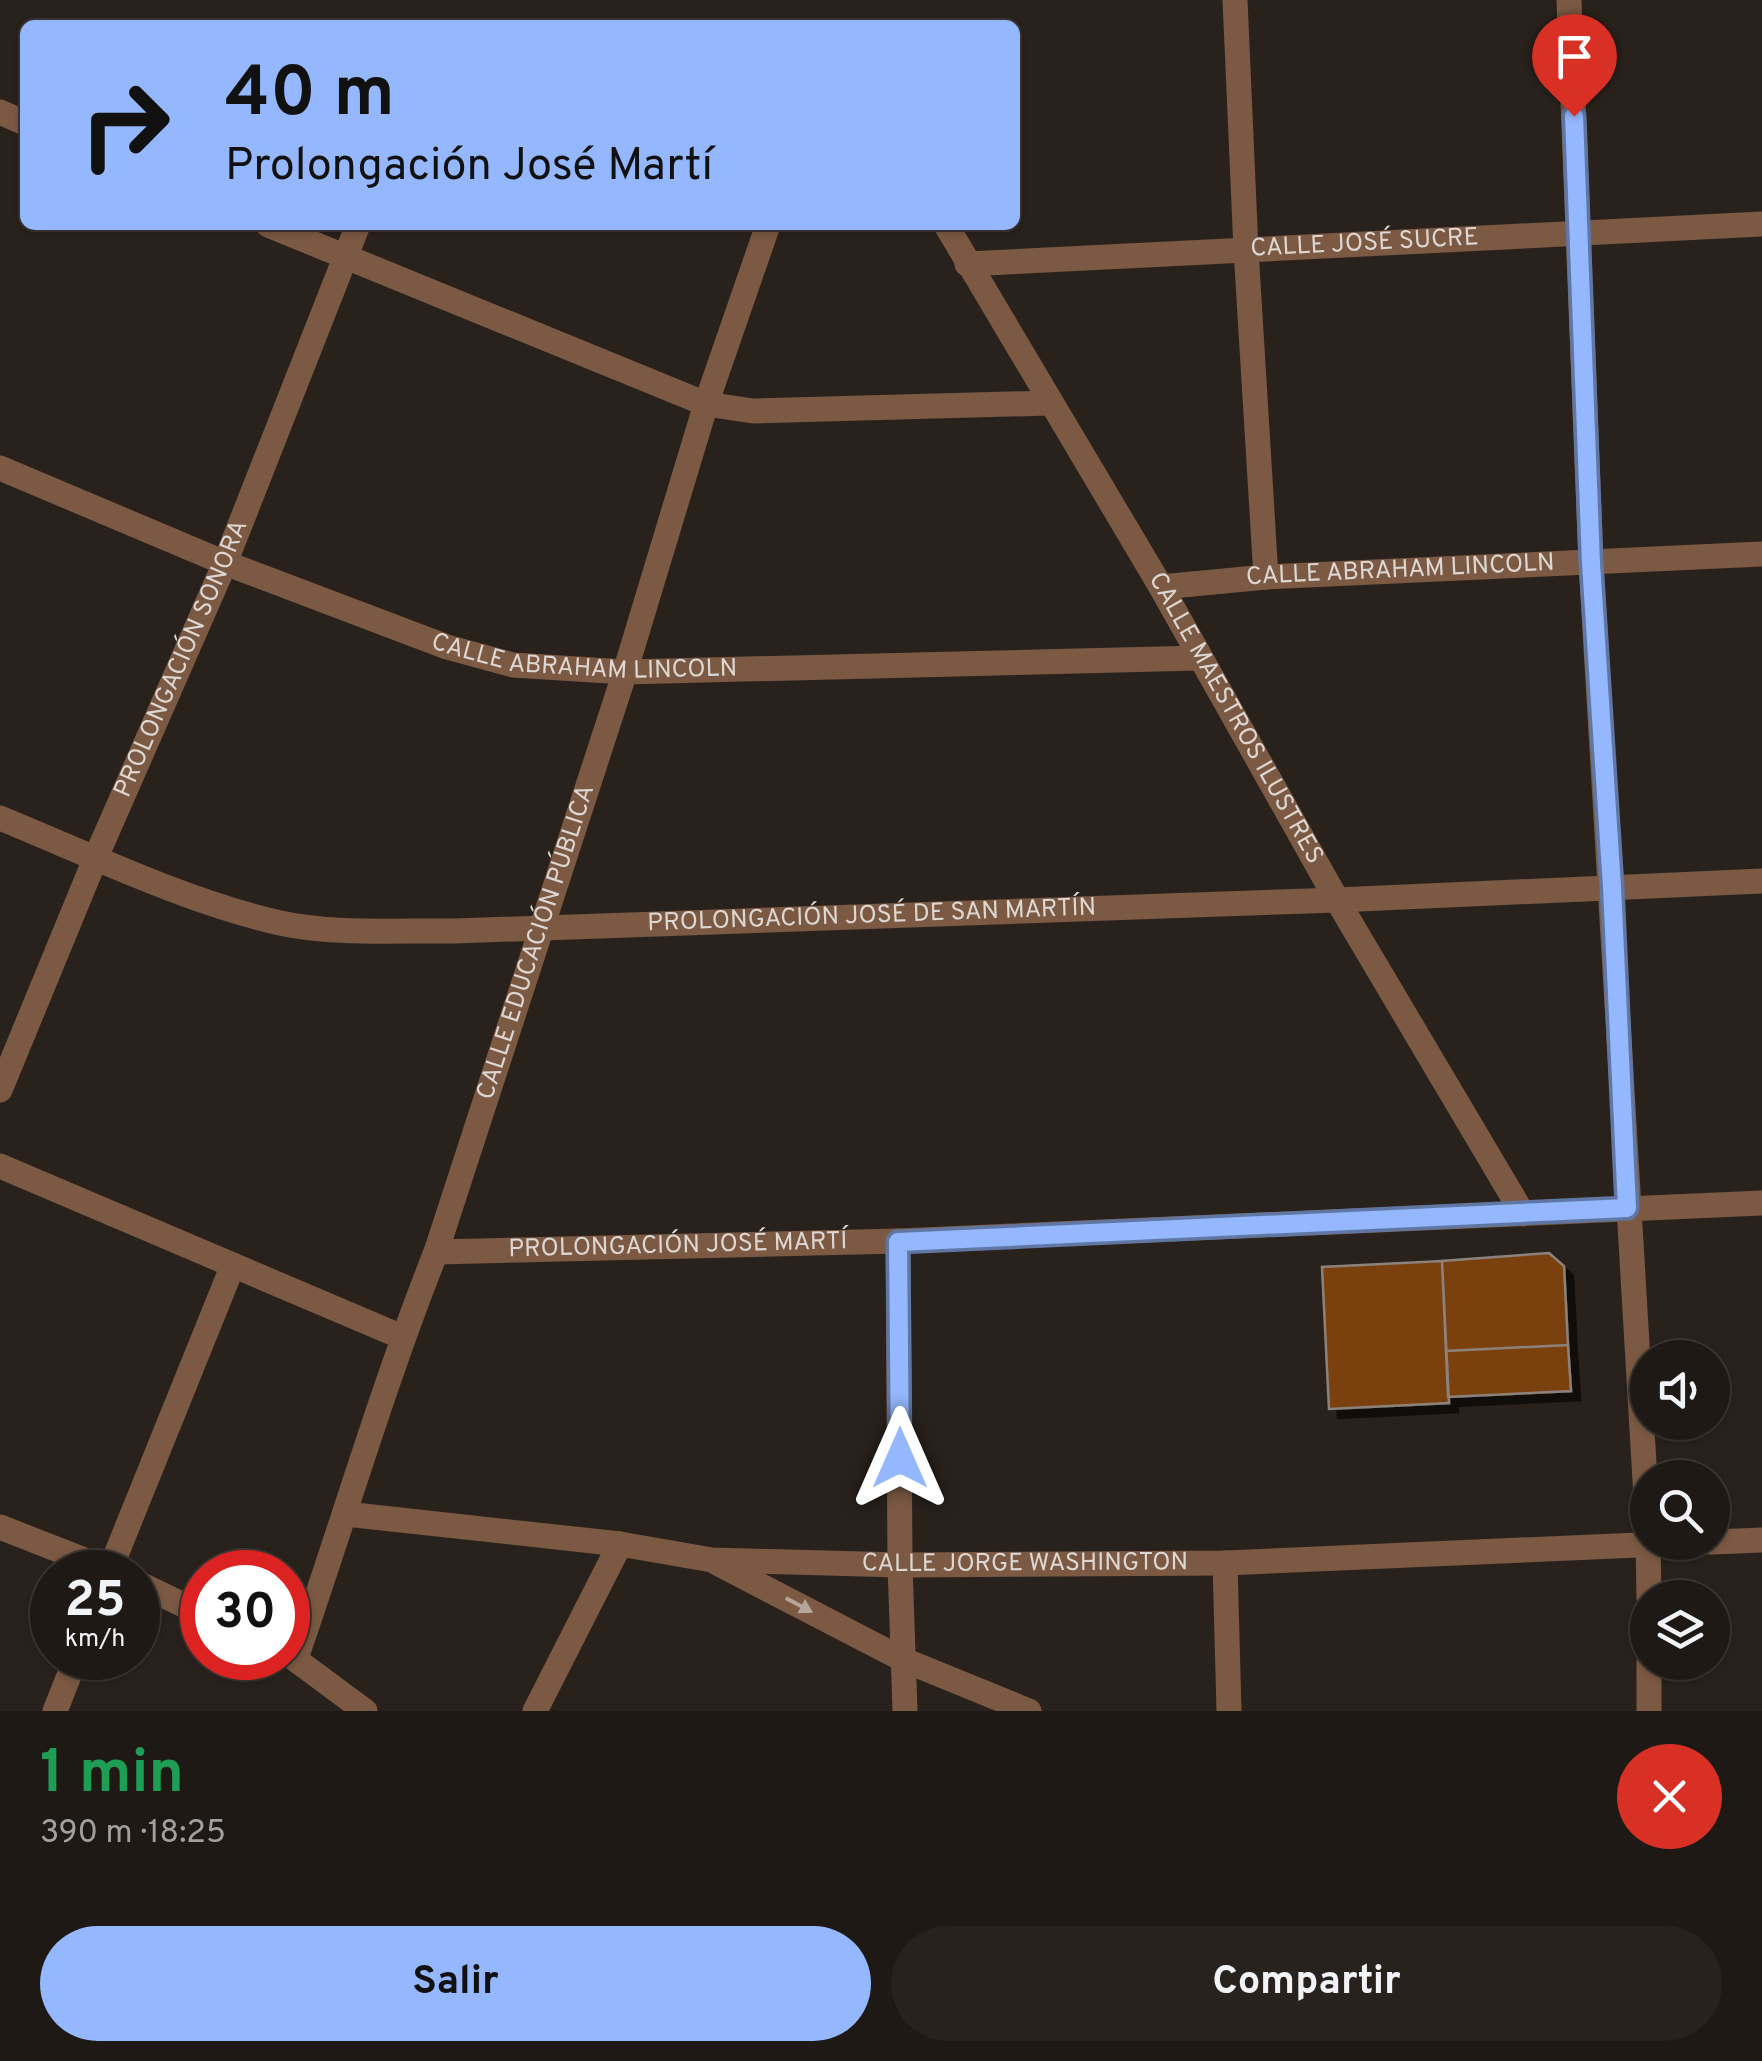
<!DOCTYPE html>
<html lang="es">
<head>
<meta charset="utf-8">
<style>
  :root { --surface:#1f1915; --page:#27221e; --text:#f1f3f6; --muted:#a1a0a0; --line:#3c3834; --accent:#94b7fd }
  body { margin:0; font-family:Overpass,sans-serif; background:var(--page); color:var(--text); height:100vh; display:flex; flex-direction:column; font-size:38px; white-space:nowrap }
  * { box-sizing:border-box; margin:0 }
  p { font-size:32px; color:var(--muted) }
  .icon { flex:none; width:55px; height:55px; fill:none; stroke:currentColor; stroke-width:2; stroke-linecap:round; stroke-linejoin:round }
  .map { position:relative; height:1711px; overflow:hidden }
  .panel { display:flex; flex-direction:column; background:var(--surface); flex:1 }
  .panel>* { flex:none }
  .guide { position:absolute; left:20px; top:20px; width:1000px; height:210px; border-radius:15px; box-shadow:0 2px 8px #0004,0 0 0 2px var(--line); background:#94b7fd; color:#111; overflow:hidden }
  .controls { position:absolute; left:1630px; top:1340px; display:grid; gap:20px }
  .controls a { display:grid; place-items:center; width:100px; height:100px; border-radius:50%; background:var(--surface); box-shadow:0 2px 8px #0004,0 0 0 2px var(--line); font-size:50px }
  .speed { position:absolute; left:30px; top:1550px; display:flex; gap:20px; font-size:50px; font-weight:700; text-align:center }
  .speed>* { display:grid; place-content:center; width:130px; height:130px; border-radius:50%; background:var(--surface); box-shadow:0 2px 8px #0004,0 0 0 2px var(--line); line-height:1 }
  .speed small { font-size:25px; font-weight:400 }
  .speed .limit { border:15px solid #d22; background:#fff; color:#111 }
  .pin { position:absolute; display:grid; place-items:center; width:85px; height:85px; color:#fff; margin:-102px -42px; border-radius:50% 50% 50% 0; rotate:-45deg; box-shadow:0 0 10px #0007 }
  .pin .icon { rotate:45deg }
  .me { position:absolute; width:110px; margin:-55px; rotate:0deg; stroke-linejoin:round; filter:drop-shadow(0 0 8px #0008) }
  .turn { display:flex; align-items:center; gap:35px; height:210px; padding:0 40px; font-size:45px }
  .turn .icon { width:130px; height:130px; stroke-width:2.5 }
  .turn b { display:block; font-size:70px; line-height:85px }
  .round { display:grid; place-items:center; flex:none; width:105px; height:105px; border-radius:52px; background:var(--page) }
  .summary { display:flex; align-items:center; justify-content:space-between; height:170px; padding:0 40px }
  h1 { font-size:60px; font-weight:700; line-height:75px; color:#1e9e55 }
  .button { display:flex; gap:20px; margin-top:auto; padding:20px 40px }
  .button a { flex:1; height:115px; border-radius:60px; background:var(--accent); color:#111; font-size:40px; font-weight:700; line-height:115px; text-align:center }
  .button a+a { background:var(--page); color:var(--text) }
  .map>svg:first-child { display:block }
  .building { fill:#7a3f0f; stroke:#8c827b; stroke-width:2.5; filter:url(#shadow) }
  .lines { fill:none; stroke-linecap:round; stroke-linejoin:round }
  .street { stroke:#7b5943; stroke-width:25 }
  .oneway { fill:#b6a599 }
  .route-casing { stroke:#6077a4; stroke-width:25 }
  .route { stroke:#94b7fd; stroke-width:18 }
  .labels { text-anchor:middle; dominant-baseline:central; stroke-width:8; stroke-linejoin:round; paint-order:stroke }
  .street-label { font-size:25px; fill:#ddd7d3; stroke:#1f1712 }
</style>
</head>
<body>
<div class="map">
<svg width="1762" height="1711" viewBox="0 0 1762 1711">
  <defs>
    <filter id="shadow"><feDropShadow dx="9" dy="9" stdDeviation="0" flood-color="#0009"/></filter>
  </defs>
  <rect width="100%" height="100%" fill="#29211c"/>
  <path class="building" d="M1549 1253 1564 1266 1568 1345 1446 1351 1442 1261Z
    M1442 1261 1449 1403 1329 1409 1322 1267Z
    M1568 1345 1571 1391 1448 1397 1446 1351Z"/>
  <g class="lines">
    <g class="street">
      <path d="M1235 0 1246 250 1266 577"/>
      <path d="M1569 0 1591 563 1648 1531"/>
      <path d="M0 112 25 123"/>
      <path d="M268 225 706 404 753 411 1050 403"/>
      <path id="s1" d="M946 225 1161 587 1337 900 1523 1214"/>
      <path id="s2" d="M967 264 1762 224"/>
      <path id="s3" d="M0 468 225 563 447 647 513 665 625 672 1200 658"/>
      <path id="s4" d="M1161 587 1266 577 1762 554"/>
      <path id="s5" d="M0 818C88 854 187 902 280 923 336 935 398 930 455 931L1337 900 1762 881"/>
      <path id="s6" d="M0 1090 96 857 225 563 358 225"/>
      <path d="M0 1166 402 1337"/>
      <path d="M898 1241 900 1565 905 1711"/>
      <path id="s7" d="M436 1252 898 1241 1762 1203"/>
      <path id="s8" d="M346 1514 620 1544 712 1560 900 1565 1225 1563 1707 1542"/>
      <path d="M0 1527 115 1572"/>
      <path d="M1648 1542 1649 1598"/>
      <path d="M1712 1542 1762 1540"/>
      <path d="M717 1563 904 1660 1029 1711"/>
      <path d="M1225 1563 1229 1711"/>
      <path d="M109 1572 233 1265"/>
      <path d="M138 1583 202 1614"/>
      <path d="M288 1654 365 1711"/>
      <path id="s9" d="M296 1658C343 1523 383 1385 436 1252L625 672 706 404 768 225"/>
      <path d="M1649 1662V1711"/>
      <path d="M55 1711 76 1658"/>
      <path d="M535 1711 620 1544"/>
    </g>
  </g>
  <defs><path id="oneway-solid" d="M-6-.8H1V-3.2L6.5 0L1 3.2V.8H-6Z" transform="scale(2.5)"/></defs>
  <use class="oneway" href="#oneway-solid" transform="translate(799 1605) rotate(28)"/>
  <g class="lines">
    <defs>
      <path id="route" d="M900 1458 898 1242 1627 1208 1612 887 1591 563 1574 116"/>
    </defs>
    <use href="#route" class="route-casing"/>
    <use href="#route" class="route"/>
  </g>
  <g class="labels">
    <g class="street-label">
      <text stroke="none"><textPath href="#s2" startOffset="398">CALLE JOSÉ SUCRE</textPath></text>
      <text stroke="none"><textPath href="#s4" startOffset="240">CALLE ABRAHAM LINCOLN</textPath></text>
      <text stroke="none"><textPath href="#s3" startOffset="620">CALLE ABRAHAM LINCOLN</textPath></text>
      <text stroke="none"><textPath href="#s6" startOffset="468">PROLONGACIÓN SONORA</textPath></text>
      <text stroke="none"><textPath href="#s1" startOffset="572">CALLE MAESTROS ILUSTRES</textPath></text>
      <text stroke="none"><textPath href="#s5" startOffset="892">PROLONGACIÓN JOSÉ DE SAN MARTÍN</textPath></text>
      <text stroke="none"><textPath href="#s9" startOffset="755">CALLE EDUCACIÓN PÚBLICA</textPath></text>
      <text stroke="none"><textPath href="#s7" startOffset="242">PROLONGACIÓN JOSÉ MARTÍ</textPath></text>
      <text stroke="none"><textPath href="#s8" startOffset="682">CALLE JORGE WASHINGTON</textPath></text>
    </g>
  </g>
</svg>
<div class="controls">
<a><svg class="icon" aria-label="sound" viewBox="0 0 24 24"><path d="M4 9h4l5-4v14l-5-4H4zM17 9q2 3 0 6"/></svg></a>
<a><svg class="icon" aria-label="search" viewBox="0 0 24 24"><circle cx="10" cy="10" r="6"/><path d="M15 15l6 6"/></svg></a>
<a><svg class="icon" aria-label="layers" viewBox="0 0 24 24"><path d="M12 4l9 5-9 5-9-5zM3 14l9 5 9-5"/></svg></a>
</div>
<div class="speed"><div>25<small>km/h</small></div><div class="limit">30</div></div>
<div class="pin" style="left:1574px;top:116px;background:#d93025"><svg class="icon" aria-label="arrive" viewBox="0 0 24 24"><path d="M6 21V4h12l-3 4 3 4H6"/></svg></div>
<svg class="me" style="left:900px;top:1458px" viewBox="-20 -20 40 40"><path d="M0-17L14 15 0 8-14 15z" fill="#94b7fd" stroke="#fff" stroke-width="4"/></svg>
<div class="guide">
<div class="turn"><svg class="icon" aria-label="right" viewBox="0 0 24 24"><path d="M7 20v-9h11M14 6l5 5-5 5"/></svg><div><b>40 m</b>Prolongación José Martí</div></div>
</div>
</div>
<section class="panel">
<div class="summary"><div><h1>1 min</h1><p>390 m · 18:25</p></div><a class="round" style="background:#d93025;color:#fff"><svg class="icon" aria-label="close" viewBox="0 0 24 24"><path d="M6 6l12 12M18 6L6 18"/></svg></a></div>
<div class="button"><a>Salir</a><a>Compartir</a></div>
</section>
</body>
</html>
